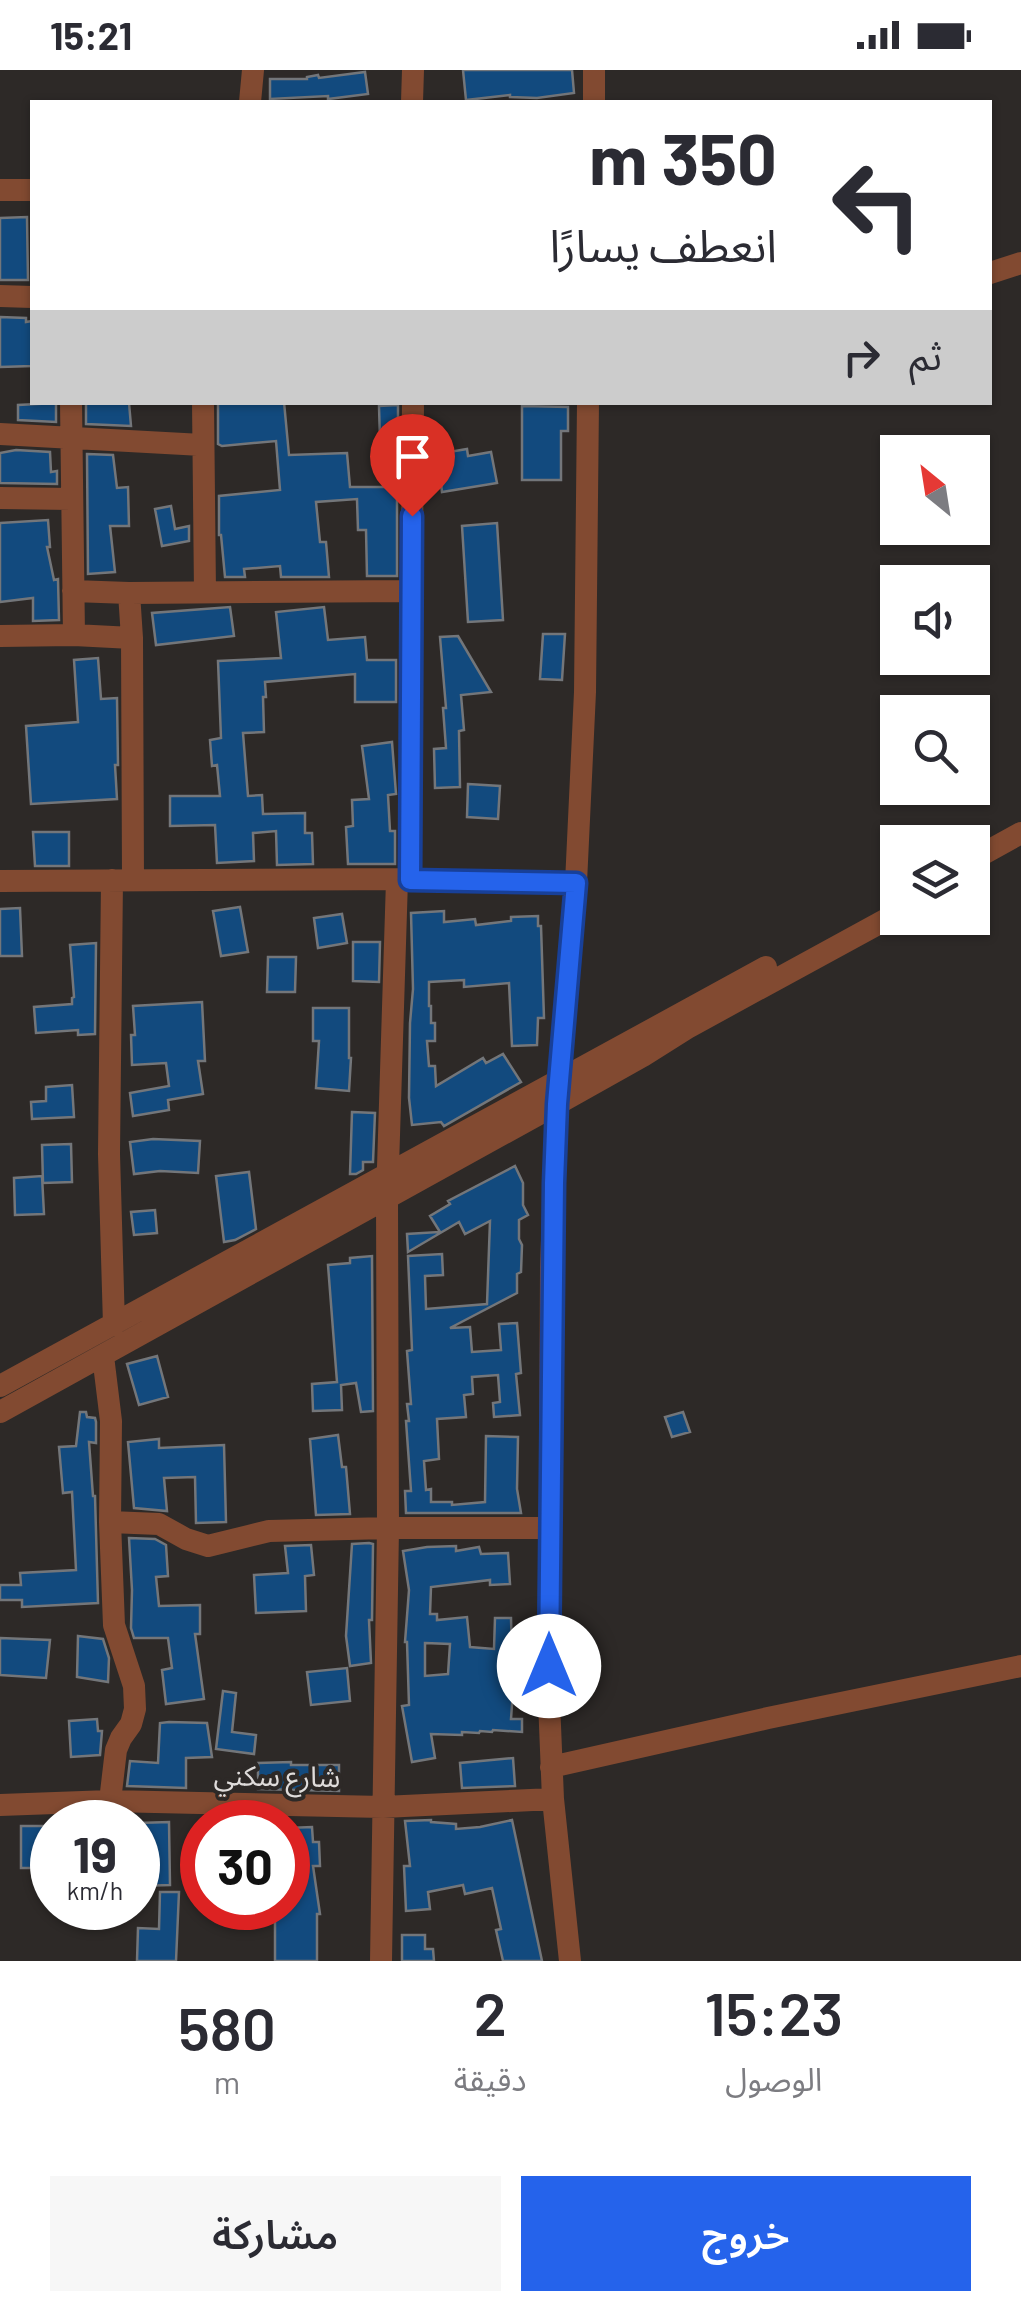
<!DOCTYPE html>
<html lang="ar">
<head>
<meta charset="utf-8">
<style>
  :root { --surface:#fff; --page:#f7f7f7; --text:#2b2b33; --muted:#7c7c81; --accent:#2563eb }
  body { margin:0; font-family:Barlow,"Noto Sans Arabic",sans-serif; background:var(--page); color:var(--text); direction:rtl; height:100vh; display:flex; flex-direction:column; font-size:38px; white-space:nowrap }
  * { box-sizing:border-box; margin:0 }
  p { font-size:32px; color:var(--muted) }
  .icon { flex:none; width:55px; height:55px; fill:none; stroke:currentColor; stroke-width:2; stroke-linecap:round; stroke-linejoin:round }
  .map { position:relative; height:1891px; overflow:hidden; direction:ltr }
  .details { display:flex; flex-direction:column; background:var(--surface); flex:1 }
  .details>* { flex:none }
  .guide { position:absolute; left:30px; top:30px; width:962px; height:305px; border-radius:0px; box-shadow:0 2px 8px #0004; direction:rtl; background:#fff; color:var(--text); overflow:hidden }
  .needle { width:65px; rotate:330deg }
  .fabs { position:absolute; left:880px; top:365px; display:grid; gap:20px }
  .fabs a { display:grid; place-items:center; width:110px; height:110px; border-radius:0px; background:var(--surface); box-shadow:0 2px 8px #0004; font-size:50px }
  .speed { position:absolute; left:30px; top:1730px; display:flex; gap:20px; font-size:50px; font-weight:700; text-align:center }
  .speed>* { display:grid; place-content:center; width:130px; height:130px; border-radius:50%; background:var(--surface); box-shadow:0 2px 8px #0004; line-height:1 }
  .speed small { font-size:25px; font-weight:400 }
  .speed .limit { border:15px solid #d22; background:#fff; color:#111 }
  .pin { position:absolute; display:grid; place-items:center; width:85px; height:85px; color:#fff; margin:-102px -42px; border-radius:50% 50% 50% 0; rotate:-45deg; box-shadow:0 0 10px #0007 }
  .pin .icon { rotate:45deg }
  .me { position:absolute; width:110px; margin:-55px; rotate:0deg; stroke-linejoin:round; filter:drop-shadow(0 0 8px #0008) }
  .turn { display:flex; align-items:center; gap:35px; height:210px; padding:0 50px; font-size:45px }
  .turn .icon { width:130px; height:130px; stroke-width:2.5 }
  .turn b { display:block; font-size:70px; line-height:85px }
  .then { display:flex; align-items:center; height:95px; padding:0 50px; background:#0003; gap:20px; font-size:38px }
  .eta { display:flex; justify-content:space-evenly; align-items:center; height:170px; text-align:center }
  .eta b { font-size:60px; font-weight:600; line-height:70px }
  .button { display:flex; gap:20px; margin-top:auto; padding:20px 50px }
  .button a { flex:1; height:115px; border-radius:0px; background:var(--accent); color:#fff; font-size:40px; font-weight:600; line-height:115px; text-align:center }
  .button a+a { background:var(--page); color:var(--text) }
  .status { display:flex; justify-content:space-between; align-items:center; height:70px; padding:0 50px; background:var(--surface); direction:ltr }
  .status svg { height:28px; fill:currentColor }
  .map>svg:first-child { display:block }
  .building { fill:#124a7e; stroke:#73767a; stroke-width:2.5; fill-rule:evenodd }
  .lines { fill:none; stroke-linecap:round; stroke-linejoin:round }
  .minor { stroke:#824a31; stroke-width:22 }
  .route-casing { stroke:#184099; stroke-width:25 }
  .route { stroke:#2563eb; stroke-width:18 }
  .labels { text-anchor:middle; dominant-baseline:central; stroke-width:8; stroke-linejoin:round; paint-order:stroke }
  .street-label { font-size:28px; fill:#dfdcdb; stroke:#2d2927 }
</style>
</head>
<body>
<div class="status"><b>15:21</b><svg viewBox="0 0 49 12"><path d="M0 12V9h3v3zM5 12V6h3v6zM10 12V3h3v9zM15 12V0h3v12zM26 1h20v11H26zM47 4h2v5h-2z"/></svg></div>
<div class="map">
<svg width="1021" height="1891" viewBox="0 0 1021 1891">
  <rect width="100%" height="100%" fill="#2d2927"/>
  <path class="building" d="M463 0H572L574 23 537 28 510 27V25L466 30Z
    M365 2 368 24 328 29V26L270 29V9H307V7L318 5 319 8Z
    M27 147 28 210H0V148Z
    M0 247 26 248V252L32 251V296L0 297Z
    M86 332 129 333 131 356 86 354Z
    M218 332H284L289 385 347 383 350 417H397V506H367L366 460H358L357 429 316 432 320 472H326L329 507H281L280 496 244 499 245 507H225L221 465H219V426L280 420 276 371 222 376 218 374Z
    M56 333V352L18 350V335Z
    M398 335V370H380L379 336Z
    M522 336 568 337V361H561V410H522Z
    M467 379 468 386 491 382 497 413 442 422 440 405 446 403 443 383Z
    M16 380 50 382 51 402 57 401V414L0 413V383Z
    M87 384 113 385 117 418 128 417 129 456H110L115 502 88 504Z
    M171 436 175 459 189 456V471L162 476 155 439Z
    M48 450 50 477H47L54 510 58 509 59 550 33 551V528L0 532V453Z
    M497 453 503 550 468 552 462 456Z
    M230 537 234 566 156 575 152 543Z
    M324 537 328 570 365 567 367 590H396V632H355V604L265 612 266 627H263L264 662 243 663 248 726 262 725 263 744 305 743V763H312L313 794 277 795 276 761 253 763 254 791 217 793 215 755 170 756V726H220L217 695 212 696 210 670 221 668 218 591 281 588 276 542Z
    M543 564H565L562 610 540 609Z
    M458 566 491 622 461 625 464 660 459 661 460 717 435 718 434 679 446 678 443 638H446L440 567Z
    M98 588 101 629 117 628 118 695H115L117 729 31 734 26 656 78 652 74 590Z
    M392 672 396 724 388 725 390 761H395V794H348L346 757 353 756 352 730 369 729 362 676Z
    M468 714 500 716 498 749 467 747Z
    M33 762H69V796H35Z
    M240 837 248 882 221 886 213 841Z
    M20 838 22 886H0V839Z
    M444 841V852L475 849 476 855 511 851V847L538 846V856H541L544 948H538L537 975 512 976 509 913 464 917V910L429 912V936H431V953H435V971H427L429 996H435L436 1016 483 988 486 993 503 984 521 1012 444 1056 441 1052 412 1055 409 1028 410 953 413 919 411 843Z
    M342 844 347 873 318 878 314 848Z
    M353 872H380L379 912 353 911Z
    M96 873 95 964 78 965V960L36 963 34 937 72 934V928L74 927 70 875Z
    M268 887H296L295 922H267Z
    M202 932 205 991H198L203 1024 168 1030 169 1040 133 1046 130 1023 169 1016 166 993 132 995 131 965H135L133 936Z
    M313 938H349V988H351L349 1021 316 1018 319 971H313Z
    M72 1015 74 1047 32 1049 31 1032 46 1031V1017Z
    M352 1042 375 1043 373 1092H363V1100L356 1104H350Z
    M153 1069 200 1071 198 1103 160 1101 134 1104 130 1072Z
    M71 1074 72 1112 43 1113 42 1075Z
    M515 1096 523 1113V1135L528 1145 519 1150V1169L522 1175 521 1202 517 1204V1223L450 1258 470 1257 472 1282 501 1280 499 1254 517 1253 521 1303 516 1304 520 1345 494 1347 493 1333 500 1332 498 1305 472 1307 473 1324 464 1325 466 1347 437 1349 439 1389 424 1391 426 1420 431 1419V1432H452V1435L485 1432 486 1366 518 1367 517 1419 521 1443H406L405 1421H411L406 1351H409L407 1334H411L407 1281 412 1280 408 1186 442 1184 443 1205 425 1206 426 1239 487 1234 490 1151 465 1164 459 1152 408 1182 407 1164 440 1162 430 1146 450 1134 448 1131Z
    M249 1102 256 1159 235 1170 224 1172 216 1106Z
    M42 1106 44 1144 15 1145 14 1108Z
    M155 1140 157 1163 134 1165 131 1142Z
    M372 1186 373 1341 361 1342 356 1313 341 1315 342 1340 313 1341 312 1314 337 1312 328 1195 350 1193V1188Z
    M157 1286 168 1327 139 1335 127 1294Z
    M80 1342H86L87 1347 95 1348 96 1352V1373L89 1372 93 1426H95L98 1533 22 1537V1530H0V1515H21L20 1503 76 1500 72 1422 63 1423 59 1377 76 1376Z
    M683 1342 690 1362 672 1367 665 1347Z
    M338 1365 342 1397H346L350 1444 316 1445 310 1369Z
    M159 1369V1378L224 1375 226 1452 196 1453 195 1407 164 1408 167 1441 134 1438 128 1372Z
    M129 1468 155 1469 166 1475 168 1506 156 1507 159 1536 200 1535V1564H195L204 1629 166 1634 162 1600 172 1598 168 1568H134L131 1558 132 1520Z
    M369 1473 373 1474 372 1550H369L371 1593 350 1596 346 1566 352 1474Z
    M311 1475 314 1505 305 1506 306 1541 256 1543 254 1505 288 1503 285 1476Z
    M456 1476V1481L479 1477 481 1484 508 1483 510 1514 490 1515V1510L431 1517 430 1544H437V1550L467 1547 470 1577 494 1579 495 1548H511L513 1621 511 1649H522V1662L493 1660 492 1662 480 1661 479 1663 462 1662V1665L431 1664 435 1688 412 1692 402 1636 409 1635 407 1572H405L409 1520 403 1481 427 1477ZM425 1573 450 1574 448 1604 425 1606Z
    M78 1566 103 1569 109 1588 108 1612 77 1607Z
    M0 1568 50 1570 46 1608 0 1605Z
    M347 1598 350 1631 311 1635 307 1602Z
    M223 1621 236 1623 232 1662 256 1665 254 1684 216 1679Z
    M97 1649 98 1661H102L100 1685 71 1687 69 1651Z
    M169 1652 207 1653 212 1687 186 1688V1718L127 1716 130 1691 158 1693 160 1653Z
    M513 1688 515 1716 462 1718 460 1693Z
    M291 1692V1695H339V1721L258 1719V1693Z
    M431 1750V1752L456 1754V1759L480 1757 512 1750 542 1891H503L496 1860 501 1859 492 1818 465 1824 463 1815 428 1822 430 1839 406 1841 404 1796H410L405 1751Z
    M169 1752 170 1815 138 1816V1753Z
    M21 1756H52V1798H21Z
    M312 1757 313 1772H319L320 1796H313L320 1844H317V1891H275V1838H288V1758Z
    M160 1822H179L176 1891H137L138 1858 159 1859Z
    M402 1865H425V1879H433L434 1891H402Z"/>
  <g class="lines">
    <path class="minor" d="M250 32 253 0
      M412 32 413 0
      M594 32V0
      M0 120H32
      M990 203 1021 193
      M0 226 32 227
      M203 332 205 522
      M0 364 202 375
      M0 428 71 429
      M73 521 129 523 412 521
      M129 523 132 568 133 810
      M74 565 132 568
      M0 566 74 565 71 332
      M972 790 1021 763
      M410 809 413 332
      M112 810 109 1084 114 1255
      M0 811 410 809 576 813
      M103 1286 111 1351 110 1452 114 1555 134 1616 135 1639 131 1654 121 1668 116 1680 110 1731
      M0 1316 766 897
      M0 1342 557 1034 643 986 689 957 898 843
      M110 1452 159 1454 186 1469 208 1476 269 1461 388 1458H550
      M551 1697 768 1648 1021 1596
      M0 1735 110 1731 383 1737 553 1729
      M381 1891 388 1458 387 1129 397 810
      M570 1891 553 1729 549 1631 551 1197 557 1034 576 813 585 622 588 332"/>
  </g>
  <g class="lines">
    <defs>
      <path id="route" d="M412 446 410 810 576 813 557 1034 554 1113 549 1596"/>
    </defs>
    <use href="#route" class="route-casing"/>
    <use href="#route" class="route"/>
  </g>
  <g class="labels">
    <g class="street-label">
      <text transform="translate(277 1705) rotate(1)">شارع سكني</text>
    </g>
  </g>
</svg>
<div class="fabs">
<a><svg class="needle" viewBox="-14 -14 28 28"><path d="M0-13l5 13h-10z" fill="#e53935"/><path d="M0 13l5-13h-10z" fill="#7c7c81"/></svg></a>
<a><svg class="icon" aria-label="sound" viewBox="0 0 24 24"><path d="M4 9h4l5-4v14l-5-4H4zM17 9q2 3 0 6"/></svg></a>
<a><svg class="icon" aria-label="search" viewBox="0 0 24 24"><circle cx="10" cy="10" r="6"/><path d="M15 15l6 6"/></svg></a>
<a><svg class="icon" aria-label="layers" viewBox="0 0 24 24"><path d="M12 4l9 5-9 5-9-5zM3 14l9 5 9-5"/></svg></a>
</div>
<div class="speed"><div>19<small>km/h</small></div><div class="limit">30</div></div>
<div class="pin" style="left:412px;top:446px;background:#d93025"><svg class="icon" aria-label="arrive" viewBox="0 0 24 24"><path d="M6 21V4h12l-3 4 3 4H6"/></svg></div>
<svg class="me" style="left:549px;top:1596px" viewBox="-20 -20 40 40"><circle r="19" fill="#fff"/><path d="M0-13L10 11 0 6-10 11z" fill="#2563eb"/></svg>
<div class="guide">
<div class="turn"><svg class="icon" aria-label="left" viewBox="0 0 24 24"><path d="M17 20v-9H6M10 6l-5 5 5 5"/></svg><div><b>350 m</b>انعطف يسارًا</div></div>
<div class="then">ثم<svg class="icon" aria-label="right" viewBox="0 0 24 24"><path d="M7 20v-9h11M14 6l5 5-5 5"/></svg></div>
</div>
</div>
<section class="details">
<div class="eta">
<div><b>15:23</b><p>الوصول</p></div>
<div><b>2</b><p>دقيقة</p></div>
<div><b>580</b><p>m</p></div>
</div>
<div class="button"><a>خروج</a><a>مشاركة</a></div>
</section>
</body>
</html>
